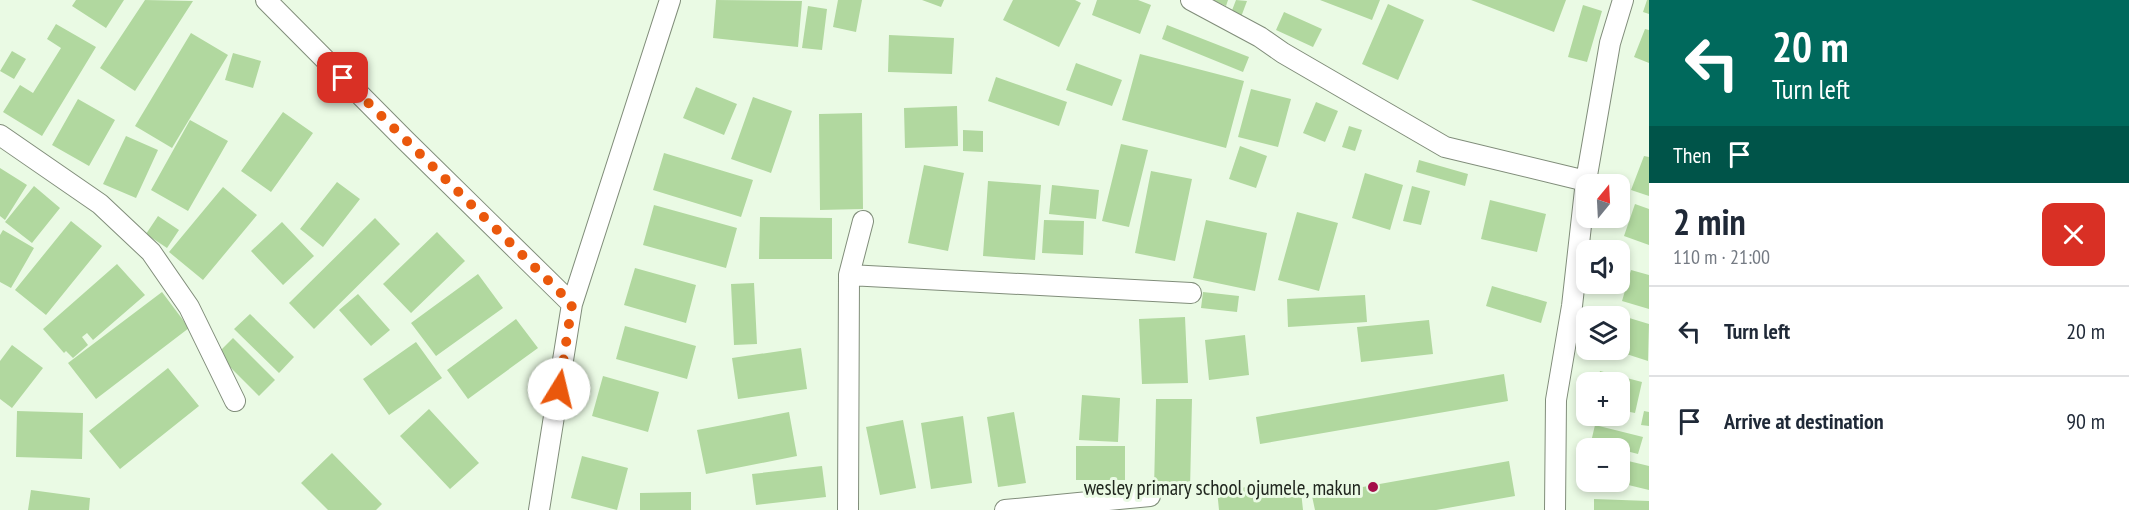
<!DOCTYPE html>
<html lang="en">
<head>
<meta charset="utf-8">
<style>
  :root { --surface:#fff; --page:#f2f2f3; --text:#1f2937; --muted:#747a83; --line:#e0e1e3 }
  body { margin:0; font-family:"PT Sans Narrow",sans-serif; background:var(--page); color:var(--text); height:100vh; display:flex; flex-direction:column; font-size:22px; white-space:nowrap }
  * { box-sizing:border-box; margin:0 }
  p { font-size:20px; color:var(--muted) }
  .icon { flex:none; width:33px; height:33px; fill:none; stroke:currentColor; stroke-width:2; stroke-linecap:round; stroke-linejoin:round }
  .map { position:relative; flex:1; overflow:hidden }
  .panel { display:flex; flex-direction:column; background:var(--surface); width:480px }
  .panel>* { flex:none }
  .guide { background:#00695c; color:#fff; overflow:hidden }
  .needle { width:39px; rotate:18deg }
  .tools { position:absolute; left:1576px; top:174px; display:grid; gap:12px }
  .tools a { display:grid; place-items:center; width:54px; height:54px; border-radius:12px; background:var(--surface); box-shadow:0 3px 9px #0003; font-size:30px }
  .pin { position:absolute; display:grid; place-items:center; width:51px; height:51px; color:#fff; margin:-26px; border-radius:12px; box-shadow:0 3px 9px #0006 }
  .me { position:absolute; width:66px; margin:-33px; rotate:9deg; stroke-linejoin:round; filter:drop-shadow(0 0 4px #0008) }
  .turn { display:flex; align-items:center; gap:21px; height:126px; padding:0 24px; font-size:27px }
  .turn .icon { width:78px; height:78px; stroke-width:2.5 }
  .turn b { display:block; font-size:42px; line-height:51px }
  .then { display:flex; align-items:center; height:57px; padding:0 24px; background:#0003; gap:12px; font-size:22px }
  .round { display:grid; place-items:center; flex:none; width:63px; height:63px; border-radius:12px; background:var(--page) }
  .head { display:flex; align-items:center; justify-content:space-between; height:102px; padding:0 24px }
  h1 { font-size:36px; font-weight:700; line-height:45px }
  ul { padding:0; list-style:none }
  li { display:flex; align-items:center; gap:18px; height:90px; padding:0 24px; border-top:2px solid var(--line) }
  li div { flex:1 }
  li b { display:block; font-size:22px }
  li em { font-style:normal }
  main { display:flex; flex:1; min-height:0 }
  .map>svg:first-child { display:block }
  .building { fill:#b1d89f }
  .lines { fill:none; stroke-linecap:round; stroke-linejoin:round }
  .street-casing { stroke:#808d7a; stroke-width:22 }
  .street { stroke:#fff; stroke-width:20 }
  .route { stroke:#ea580c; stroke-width:10; stroke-dasharray:0 18 }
  .poi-dot { fill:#a40e4a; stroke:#eafae4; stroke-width:2 }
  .labels { text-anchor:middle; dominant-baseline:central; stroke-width:6; stroke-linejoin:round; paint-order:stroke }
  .poi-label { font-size:21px; fill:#20261e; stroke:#eafae4; text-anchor:end }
</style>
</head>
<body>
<main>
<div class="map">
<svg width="1649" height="510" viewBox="0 0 1649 510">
  <rect width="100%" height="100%" fill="#eafae4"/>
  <path class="building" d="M76 0H124L106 28 72 6Z
    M145 0 193 1 135 91 100 68Z
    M716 0 802 1 798 47 713 38Z
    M838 0H862L856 32 833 27Z
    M922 0H944L941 7Z
    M1013 0H1075L1081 3 1059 47 1003 20Z
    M1097 0H1138L1151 5 1140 34 1092 15Z
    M1212 0H1228L1226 6Z
    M1236 0 1247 1 1241 17 1231 13Z
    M1320 0H1380L1372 20Z
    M1471 0H1566L1554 32Z
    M1647 0H1649V14L1643 12Z
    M1388 4 1424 20 1398 80 1362 64Z
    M1583 5 1602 11 1587 62 1568 57Z
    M808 6 827 9 822 50 802 48Z
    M1284 12 1322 29 1313 47 1276 30Z
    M56 24 96 47 42 136 3 112 20 85 33 93 61 48 47 39Z
    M1167 25 1249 57 1243 72 1162 39Z
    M1645 29 1649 30V63L1634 57Z
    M191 33 228 55 172 148 135 126Z
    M889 35 954 38 952 74 888 72Z
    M12 51 26 59 14 79 0 71Z
    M233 53 261 61 253 88 225 80Z
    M1140 54 1244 81 1226 148 1122 120Z
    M1076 63 1122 80 1112 106 1066 90Z
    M996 77 1067 102 1059 126 988 101Z
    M696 87 737 104 724 135 683 118Z
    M1251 89 1291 99 1278 147 1238 137Z
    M753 97 792 111 771 173 731 159Z
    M78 99 115 120 89 166 52 145Z
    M1316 102 1338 111 1325 142 1303 133Z
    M957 106 958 146 905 148 904 108Z
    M283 112 313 133 271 192 241 171Z
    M862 113 863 209 820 210 819 114Z
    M190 120 228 141 188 211 151 190Z
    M1349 126 1362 130 1355 151 1342 147Z
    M963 130 983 131V152L963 151Z
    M126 136 158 150 136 198 103 184Z
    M1121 144 1148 150 1129 227 1102 221Z
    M1240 146 1267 156 1256 188 1229 179Z
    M664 153 753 180 741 217 653 190Z
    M1644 156 1649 157V196L1631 190Z
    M1419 160 1468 174 1465 186 1416 172Z
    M924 165 964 173 948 251 908 243Z
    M0 168 27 185 5 220 0 216Z
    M1151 171 1192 179 1175 261 1135 253Z
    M1365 173 1403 185 1390 230 1352 218Z
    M988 181 1041 185 1035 260 983 256Z
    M337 182 360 199 323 247 300 229Z
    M1052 185 1099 190 1096 219 1049 214Z
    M34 186 60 208 32 243 5 222Z
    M1412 186 1430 191 1421 225 1403 221Z
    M223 187 257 215 203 280 169 252Z
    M1490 200 1546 214 1537 252 1481 239Z
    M1635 204 1649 209V245L1624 236Z
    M654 205 737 228 726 268 643 245Z
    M1297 212 1338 223 1319 291 1278 280Z
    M158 216 179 230 167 248 146 234Z
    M760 217 832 218V259H759Z
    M375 218 400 244 314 329 289 303Z
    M1044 220 1084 221 1083 255 1042 253Z
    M1206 220 1267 233 1255 291 1193 278Z
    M71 221 102 246 46 315 15 290Z
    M282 222 314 256 283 285 251 251Z
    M3 230 34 248 11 288 0 282V235Z
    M437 232 465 261 411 313 383 284Z
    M117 264 145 295 93 340 87 333 82 337 88 345 73 358 66 351 64 353 43 329Z
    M635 268 696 285 686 323 624 305Z
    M1631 270 1649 275V309L1622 301Z
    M478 274 503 308 436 356 411 323Z
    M754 283 757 344 734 345 731 284Z
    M1492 286 1547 302 1541 323 1486 306Z
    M162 292 189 328 96 399 68 363Z
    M1203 292 1239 296 1237 312 1201 308Z
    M358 294 390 330 371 346 339 310Z
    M1365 295 1367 322 1288 327 1287 299Z
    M250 314 294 357 279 373 234 329Z
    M1616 314 1649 324 1648 361 1614 350H1620V316H1616Z
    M1185 317 1188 383 1142 384 1139 319Z
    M516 319 538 348 468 399 447 370Z
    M1429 320 1433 354 1361 362 1357 327Z
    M625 326 696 346 687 379 616 359Z
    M1245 335 1249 375 1209 380 1205 340Z
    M233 338 275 380 259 396 217 354Z
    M416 342 442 378 389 415 363 379Z
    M12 345 43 368 12 408 0 399V361Z
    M801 348 807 389 738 399 732 358Z
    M168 368 199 406 120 469 89 431Z
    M1600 371 1642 382 1635 413 1620 410V382H1597Z
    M1504 374 1508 401 1260 444 1256 417Z
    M603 376 659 392 648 432 592 416Z
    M1082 395 1120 398 1118 442 1079 440Z
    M1156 399H1192L1190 490H1154Z
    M429 409 479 463 450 489 400 436Z
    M17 411 83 413 82 459 16 457Z
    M1644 411 1649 412V426L1641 425Z
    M789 412 797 456 706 474 697 430Z
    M1014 412 1026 483 998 487 987 417Z
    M963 416 972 483 931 489 921 423Z
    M903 420 916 488 880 495 866 427Z
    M1595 425 1643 437 1638 454 1591 442Z
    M1076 446H1125V480H1076Z
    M332 453 382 504 376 510H328L301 483Z
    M582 456 628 468 617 510 571 498Z
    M1620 459 1649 466V490L1620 483Z
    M1509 461 1515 496 1436 510H1315L1312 496Z
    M822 466 826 497 756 505 752 474Z
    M1300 482 1303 510H1219L1217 490Z
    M31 490 90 498 89 510H28Z
    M691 492V510H640V493Z
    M1594 499 1649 501V510H1594Z"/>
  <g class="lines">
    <defs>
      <path id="street" d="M266 0 405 140 572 304
        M1191 0 1260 37 1283 53 1445 147 1586 181
        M0 135 100 204 151 252 189 307 235 401
        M849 275 1191 293
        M539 510 572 304 670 0
        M848 510 849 275 863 221
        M1005 510 1150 496
        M1555 510 1556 400 1572 306 1586 181 1610 43 1623 0"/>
    </defs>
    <use href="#street" class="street-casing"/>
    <use href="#street" class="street"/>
  </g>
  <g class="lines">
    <path class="route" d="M343 78 572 304 559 389"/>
  </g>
  <circle class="poi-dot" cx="1373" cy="487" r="6"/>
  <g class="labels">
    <g class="poi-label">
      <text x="1361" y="487">wesley primary school ojumele, makun</text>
    </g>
  </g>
</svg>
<div class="tools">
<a><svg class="needle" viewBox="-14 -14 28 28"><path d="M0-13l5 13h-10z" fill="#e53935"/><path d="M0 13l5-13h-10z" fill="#747a83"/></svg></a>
<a><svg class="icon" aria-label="sound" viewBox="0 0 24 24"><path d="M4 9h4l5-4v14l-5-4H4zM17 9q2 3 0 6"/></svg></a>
<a><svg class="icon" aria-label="layers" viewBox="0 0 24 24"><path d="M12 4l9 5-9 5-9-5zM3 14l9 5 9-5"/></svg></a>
<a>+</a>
<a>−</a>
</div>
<div class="pin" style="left:343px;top:78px;background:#d93025"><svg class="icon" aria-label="arrive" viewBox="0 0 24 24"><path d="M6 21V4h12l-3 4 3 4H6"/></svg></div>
<svg class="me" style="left:559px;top:389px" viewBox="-20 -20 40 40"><circle r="19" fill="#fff"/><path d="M0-13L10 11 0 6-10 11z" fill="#ea580c"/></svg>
</div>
<section class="panel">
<div class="guide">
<div class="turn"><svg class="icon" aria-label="left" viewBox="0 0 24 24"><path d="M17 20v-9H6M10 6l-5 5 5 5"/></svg><div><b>20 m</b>Turn left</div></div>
<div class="then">Then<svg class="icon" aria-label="arrive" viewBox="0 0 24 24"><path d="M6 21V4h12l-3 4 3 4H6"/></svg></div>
</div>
<div class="head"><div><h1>2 min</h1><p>110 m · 21:00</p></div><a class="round" style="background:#d93025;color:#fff"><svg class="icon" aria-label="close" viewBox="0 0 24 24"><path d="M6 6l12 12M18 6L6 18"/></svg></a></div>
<ul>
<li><svg class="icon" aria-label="left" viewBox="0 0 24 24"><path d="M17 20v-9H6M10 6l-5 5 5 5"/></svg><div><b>Turn left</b></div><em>20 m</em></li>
<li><svg class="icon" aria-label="arrive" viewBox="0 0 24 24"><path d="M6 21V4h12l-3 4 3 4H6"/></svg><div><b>Arrive at destination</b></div><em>90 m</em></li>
</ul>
</section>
</main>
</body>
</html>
